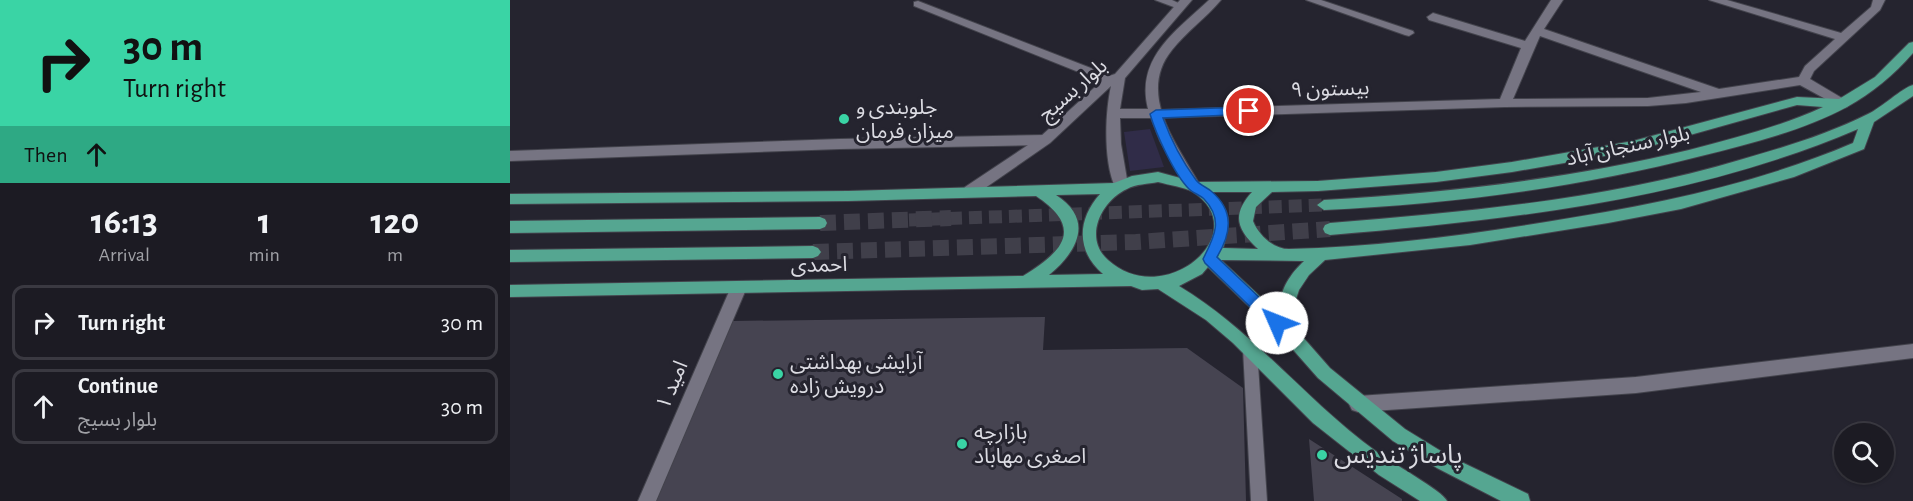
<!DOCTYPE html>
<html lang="en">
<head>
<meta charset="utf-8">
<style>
  :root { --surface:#1c1b23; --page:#292830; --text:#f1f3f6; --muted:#a0a1a6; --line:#3a3941 }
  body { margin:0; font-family:"Alegreya Sans","Noto Sans Arabic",sans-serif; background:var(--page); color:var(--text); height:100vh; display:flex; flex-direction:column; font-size:22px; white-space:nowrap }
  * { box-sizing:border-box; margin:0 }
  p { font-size:20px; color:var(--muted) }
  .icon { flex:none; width:33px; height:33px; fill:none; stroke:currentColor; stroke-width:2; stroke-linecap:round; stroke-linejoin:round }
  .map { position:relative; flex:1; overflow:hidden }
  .side { display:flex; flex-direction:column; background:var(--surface); width:510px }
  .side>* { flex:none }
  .banner { background:#3ad4a5; color:#111; overflow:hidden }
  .controls { position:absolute; left:1324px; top:423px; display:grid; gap:12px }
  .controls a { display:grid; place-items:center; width:60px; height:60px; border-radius:50%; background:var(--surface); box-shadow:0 2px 4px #0004,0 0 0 2px var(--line); font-size:30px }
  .pin { position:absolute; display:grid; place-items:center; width:51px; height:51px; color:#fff; margin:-26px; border:3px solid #fff; border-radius:50%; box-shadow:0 2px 6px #0007 }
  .me { position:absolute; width:66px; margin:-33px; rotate:314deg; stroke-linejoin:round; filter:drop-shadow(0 0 4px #0008) }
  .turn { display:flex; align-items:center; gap:21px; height:126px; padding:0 24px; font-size:27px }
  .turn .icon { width:78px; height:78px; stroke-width:2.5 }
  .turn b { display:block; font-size:42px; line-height:51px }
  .then { display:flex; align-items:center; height:57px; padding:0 24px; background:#0003; gap:12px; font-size:22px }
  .eta { display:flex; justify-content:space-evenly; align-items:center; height:102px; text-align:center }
  .eta b { font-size:36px; font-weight:700; line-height:42px }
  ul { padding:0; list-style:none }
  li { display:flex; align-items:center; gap:18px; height:75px; margin:0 12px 9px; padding:0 12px; border:3px solid var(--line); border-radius:12px }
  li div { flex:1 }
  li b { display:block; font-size:22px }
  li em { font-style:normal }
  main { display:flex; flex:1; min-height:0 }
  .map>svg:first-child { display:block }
  .green { fill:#302c48 }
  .building { fill:#464451 }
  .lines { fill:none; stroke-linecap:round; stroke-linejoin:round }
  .primary-tunnel-far1 { stroke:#403f4a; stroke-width:13; stroke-dasharray:13 7; stroke-linecap:butt }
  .primary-tunnel { stroke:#403f4a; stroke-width:16; stroke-dasharray:16 8; stroke-linecap:butt }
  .lane-casing { stroke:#43434c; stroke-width:2 }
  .street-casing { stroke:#43434c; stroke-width:2 }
  .secondary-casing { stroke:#43434c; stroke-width:2 }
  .primary-casing { stroke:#43434c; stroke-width:2 }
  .lane { fill:#767482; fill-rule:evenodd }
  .street { fill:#767482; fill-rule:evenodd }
  .secondary { fill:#767482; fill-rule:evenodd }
  .primary { fill:#55a691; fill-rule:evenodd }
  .route { fill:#1a73e8; stroke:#114b97; stroke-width:1.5 }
  .poi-dot { fill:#3ad4a5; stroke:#25242f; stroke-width:2 }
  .labels { text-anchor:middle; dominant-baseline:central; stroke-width:6; stroke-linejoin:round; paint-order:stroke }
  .street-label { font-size:21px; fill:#dbdbe2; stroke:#25242f }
  .poi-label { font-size:21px; fill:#dbdbe2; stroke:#25242f; text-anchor:start }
  .near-poi-label { font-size:26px; fill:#dbdbe2; stroke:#25242f; text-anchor:start }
</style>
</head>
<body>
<main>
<section class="side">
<div class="banner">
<div class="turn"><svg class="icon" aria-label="right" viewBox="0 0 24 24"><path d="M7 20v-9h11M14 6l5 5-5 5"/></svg><div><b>30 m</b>Turn right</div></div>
<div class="then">Then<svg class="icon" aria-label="ahead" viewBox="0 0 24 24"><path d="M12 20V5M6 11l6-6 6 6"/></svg></div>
</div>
<div class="eta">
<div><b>16:13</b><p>Arrival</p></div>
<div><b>1</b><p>min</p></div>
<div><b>120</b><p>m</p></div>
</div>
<ul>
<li><svg class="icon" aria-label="right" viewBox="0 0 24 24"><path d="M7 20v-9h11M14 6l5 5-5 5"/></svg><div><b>Turn right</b></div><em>30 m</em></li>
<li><svg class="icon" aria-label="ahead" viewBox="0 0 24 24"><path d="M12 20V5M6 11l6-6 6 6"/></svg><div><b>Continue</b><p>بلوار بسیج</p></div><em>30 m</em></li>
</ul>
</section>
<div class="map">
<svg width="1403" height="501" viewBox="0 0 1403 501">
  <rect width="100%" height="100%" fill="#25242f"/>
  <path class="green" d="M640 129 654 167 620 171 614 132Z"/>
  <path class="building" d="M535 317 533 350 677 348 733 388 736 501H146L223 321Z
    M799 439 892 499V501H804Z"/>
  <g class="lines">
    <path class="primary-tunnel-far1" d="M399 220 814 205"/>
    <path class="primary-tunnel" d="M310 223 441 218
      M303 252 626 242 820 229"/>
    <defs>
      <path id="lane" d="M796 0H811L903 31 904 33 899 36 895 35Z
        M740 343 745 344 747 349 757 501H741L733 349 735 344Z"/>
      <path id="street" d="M645 0H662L675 6 669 9Z
        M1041 0H1053L1034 29 1209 89 1289 77 1295 66 1325 39 1199 0H1217L1331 33 1361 7 1363 0H1375L1370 10 1304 71 1300 79 1337 101 1338 104 1337 107 1332 108 1290 85 1176 103 1138 106 995 107 646 118 640 114 646 110 990 99 1011 48 919 20 917 17 923 13 1015 41ZM1030 36 1191 92 1138 98 1003 99Z
        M408 1 604 77 606 80 600 84 596 83 404 6V2Z
        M535 135 542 140 535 145 330 149 0 161V151L330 139Z
        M229 281 234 282 237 287 146 501H128L221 287 224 282Z
        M1403 344V358L1126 393 848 412 842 410 839 404 842 398 848 396 1126 377Z"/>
      <path id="secondary" d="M670 0H682L615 78 610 109H638C625 58 666 31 699 0H711C696 18 676 32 662 50 626 94 668 146 690 185L688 189H678L650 141 641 118H610L611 144 618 185 616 189H606C593 163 595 113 601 86L540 143 465 195H455L453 191 455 187 530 137 596 77 605 74Z"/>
      <path id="primary" d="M1403 42V53C1384 75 1362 93 1337 107 1292 131 1239 144 1191 156 1067 188 941 204 814 210L807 205 814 200C937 193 1059 179 1179 150 1224 138 1270 127 1313 107L1287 105 1123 151 1002 172 926 182 808 191 762 192 746 207 743 221C749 236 764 249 779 249 865 247 951 236 1036 222 1142 205 1245 185 1343 143L1348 129C1182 200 998 220 820 235L815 233 813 229 815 225 820 223C959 212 1100 199 1233 159 1275 147 1318 134 1358 114 1371 108 1392 88 1403 85V96L1364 122 1354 149 1284 177 1171 209 1098 223 960 245 815 260 799 275 789 290 786 299 787 322 791 335 820 368 895 429 939 456 1018 494 1020 501H991L927 468 883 441 808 378 778 344 698 267 692 274 669 286C744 331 796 401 867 452 880 462 933 491 937 501H910L869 475 803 423 723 343 696 320 648 289 632 290 621 286 0 297V285L513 276C554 251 574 228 526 196L338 201 0 204V194L338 191 604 183 622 176 648 172 685 182 808 181 926 172 1002 162 1123 141 1287 97 1329 99 1365 77 1399 43ZM648 182C659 185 674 187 683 192 746 233 654 311 598 260 573 238 591 201 617 189 626 184 638 184 648 182ZM701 192H742C722 214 726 229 748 249L713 248C721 224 722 210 701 192ZM590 194C567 220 566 251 593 274L539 275C567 252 585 220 546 195ZM711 260 794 261C779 275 767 294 770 315Z
        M310 217 315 219 317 223 315 227 310 229 0 233V221Z
        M303 246 308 248 311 252 308 256 303 258 0 262V250Z"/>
    </defs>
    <use href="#lane" class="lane-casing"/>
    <use href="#street" class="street-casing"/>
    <use href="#secondary" class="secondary-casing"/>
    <use href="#primary" class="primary-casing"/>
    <use href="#lane" class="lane"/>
    <use href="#street" class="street"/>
    <use href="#secondary" class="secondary"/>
    <use href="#primary" class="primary"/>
  </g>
  <path class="route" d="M739 107 745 111 743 114 653 118C661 140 672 161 686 180 690 185 696 187 701 191 725 211 721 234 707 257L772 319 774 323 772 328 767 329 762 328 695 263 693 259C704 237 714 220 694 199 690 195 683 193 679 189 664 174 646 134 640 114L646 110Z"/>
  <g class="poi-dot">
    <circle cx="334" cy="119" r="6"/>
    <circle cx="268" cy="374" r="6"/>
    <circle cx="452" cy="444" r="6"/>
    <circle cx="812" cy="455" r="6"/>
  </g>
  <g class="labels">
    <g class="street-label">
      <text transform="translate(820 89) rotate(-2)">بیستون ۹</text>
      <text transform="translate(563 90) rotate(-41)">بلوار بسیج</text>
      <text transform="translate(1118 146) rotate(-12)">بلوار سنجان آباد</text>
      <text transform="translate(309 265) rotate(-1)">احمدی</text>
      <text transform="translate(162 385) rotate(-67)">امید ۱</text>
    </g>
    <g class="poi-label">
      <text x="346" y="107">جلوبندی و<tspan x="346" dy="24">میزان فرمان</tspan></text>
      <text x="280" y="362">آرایشی بهداشتی<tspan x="280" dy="24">درویش زاده</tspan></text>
      <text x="464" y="432">بازارچه<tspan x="464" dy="24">اصغری مهاباد</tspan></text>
    </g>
    <g class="near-poi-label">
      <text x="824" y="455">پاساژ تندیس</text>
    </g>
  </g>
</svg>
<div class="controls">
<a><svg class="icon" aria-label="search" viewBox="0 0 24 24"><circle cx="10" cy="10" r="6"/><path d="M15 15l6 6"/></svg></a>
</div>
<div class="pin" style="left:739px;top:111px;background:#d93025"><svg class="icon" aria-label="arrive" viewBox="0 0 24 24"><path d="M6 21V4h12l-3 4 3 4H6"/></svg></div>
<svg class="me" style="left:767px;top:323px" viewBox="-20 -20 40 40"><circle r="19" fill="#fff"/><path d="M0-13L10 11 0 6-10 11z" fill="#1a73e8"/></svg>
</div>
</main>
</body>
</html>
